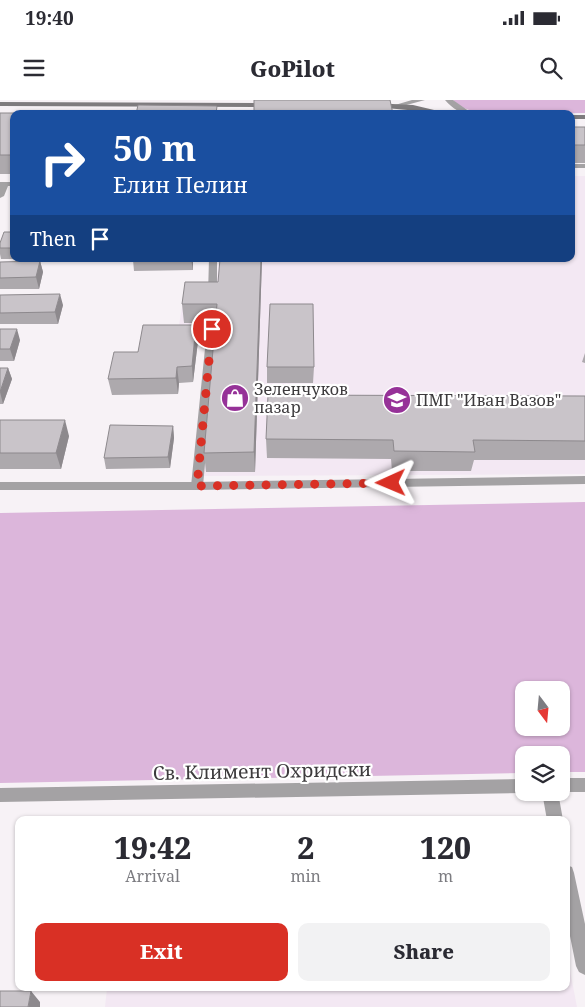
<!DOCTYPE html>
<html lang="en">
<head>
<meta charset="utf-8">
<style>
  :root { --surface:#fff; --page:#f2f2f3; --text:#2b2b33; --muted:#7c7c81; --accent:#d93025 }
  body { margin:0; font-family:"Noto Serif",serif; background:var(--page); color:var(--text); height:100vh; display:flex; flex-direction:column; font-size:19px; white-space:nowrap }
  * { box-sizing:border-box; margin:0 }
  p { font-size:16px; color:var(--muted) }
  .icon { flex:none; width:28px; height:28px; fill:none; stroke:currentColor; stroke-width:2; stroke-linecap:round; stroke-linejoin:round }
  .map { position:relative; flex:1; overflow:hidden }
  .panel { position:absolute; left:15px; top:716px; width:555px; height:175px; display:flex; flex-direction:column; background:var(--surface); border-radius:10px; box-shadow:0 1px 4px #0004 }
  .panel>* { flex:none }
  .hud { position:absolute; left:10px; top:10px; width:565px; height:152px; border-radius:10px; box-shadow:0 1px 4px #0004; background:#1a4fa0; color:#fff; overflow:hidden }
  .needle { width:32px; rotate:164deg }
  .fabs { position:absolute; left:515px; top:581px; display:grid; gap:10px }
  .fabs a { display:grid; place-items:center; width:55px; height:55px; border-radius:10px; background:var(--surface); box-shadow:0 1px 4px #0004; font-size:25px }
  .pin { position:absolute; display:grid; place-items:center; width:42px; height:42px; color:#fff; margin:-21px; border:2px solid #fff; border-radius:50%; box-shadow:0 1px 5px #0007 }
  .me { position:absolute; width:55px; margin:-28px; rotate:269deg; stroke-linejoin:round; filter:drop-shadow(0 0 4px #0008) }
  .turn { display:flex; align-items:center; gap:18px; height:105px; padding:0 20px; font-size:22px }
  .turn .icon { width:65px; height:65px; stroke-width:2.5 }
  .turn b { display:block; font-size:35px; line-height:42px }
  .then { display:flex; align-items:center; height:48px; padding:0 20px; background:#0003; gap:10px; font-size:19px }
  .eta { display:flex; justify-content:space-evenly; align-items:center; height:85px; text-align:center }
  .eta b { font-size:30px; font-weight:800; line-height:35px }
  .button { display:flex; gap:10px; margin-top:auto; padding:10px 20px }
  .button a { flex:1; height:58px; border-radius:10px; background:var(--accent); color:#fff; font-size:20px; font-weight:800; line-height:58px; text-align:center }
  .button a+a { background:var(--page); color:var(--text) }
  .status { display:flex; justify-content:space-between; align-items:center; height:35px; padding:0 25px; background:var(--surface); direction:ltr }
  .status svg { height:14px; fill:currentColor }
  header { display:flex; justify-content:space-between; align-items:center; height:65px; padding:0 20px; background:var(--surface); font-size:22px; font-weight:800 }
  .map>svg:first-child { display:block }
  .built { fill:#f3e8f3 }
  .green { fill:#dcb6db; fill-rule:evenodd }
  .lines { fill:none; stroke-linecap:round; stroke-linejoin:round }
  .lane { fill:#a4a2a4; fill-rule:evenodd }
  .street { fill:#a4a2a4; fill-rule:evenodd }
  .secondary { fill:#7e7b7e; fill-rule:evenodd }
  .wall { fill:#ada9ad }
  .shaded-wall { fill:#8d898d }
  .building { fill:#c9c4c9; stroke:#8d898d }
  .route { stroke:#d93025; stroke-width:9; stroke-dasharray:0 16.2 }
  .labels { text-anchor:middle; dominant-baseline:central; stroke-width:4.5; stroke-linejoin:round; paint-order:stroke }
  .poi-label { font-size:16px; fill:#3d3b3d; stroke:#fff; text-anchor:start }
  .near-street-label { font-size:19px; fill:#3d3b3d; stroke:#fff }
</style>
</head>
<body>
<div class="status"><b>19:40</b><svg viewBox="0 0 49 12"><path d="M0 12V9h3v3zM5 12V6h3v6zM10 12V3h3v9zM15 12V0h3v12zM26 1h20v11H26zM47 4h2v5h-2z"/></svg></div>
<header><svg class="icon" aria-label="menu" viewBox="0 0 24 24"><path d="M4 6h16M4 12h16M4 18h16"/></svg>GoPilot<svg class="icon" aria-label="search" viewBox="0 0 24 24"><circle cx="10" cy="10" r="6"/><path d="M15 15l6 6"/></svg></header>
<div class="map">
<svg width="585" height="907" viewBox="0 0 585 907">
  <rect width="100%" height="100%" fill="#f7f2f6"/>
  <path class="built" d="M571 76H585V374L203 376 215 225H179L184 195H216L219 159H571Z
    M566 850 577 907H105L107 888H566Z"/>
  <path class="green" d="M453 0H585V13L480 14 461 7Z
    M585 402V672H561V655H524V673L0 683V413ZM524 590H561V628H524Z"/>
  <g class="lines">
    <path class="lane" d="M412 0H425L399 7 395 5Z
      M445 0H453L473 14C461 14 453 9 445 0Z
      M209 159H217V229L203 386 197 390 191 386 207 229Z
      M561 678H585V692H561Z"/>
    <path class="street" d="M571 64H585V68H571Z
      M0 82H14V86H8L4 96 0 98Z
      M585 376V384L197 390H0V382H197Z
      M524 679V692H526L524 693 0 702V688Z
      M542 692H558L563 720H547Z
      M566 765 572 767 574 773 585 824V875L579 872 576 866 566 816Z"/>
    <path class="secondary" d="M0 2 270 3 274 5 270 7 0 6Z
      M372 3 413 5 451 14 375 7 371 5Z
      M571 15H585V19H571Z"/>
  </g>
  <path class="wall" d="M0 13 14 14V74H0Z
    M571 27H585V63H571Z
    M14 132V159H25H1L0 154V143Z
    M193 159V170L134 171 133 160Z
    M262 159 255 372H206L204 353 215 223H184L182 204 218 182Z
    M40 161 43 172 39 189H0V162Z
    M0 195 63 205 58 224H0Z
    M196 225 198 241 193 282 179 283 178 294 112 295 108 279 138 252Z
    M0 229 20 240 14 261H0Z
    M585 253V263L582 262Z
    M267 267H314L313 283H267Z
    M0 268H8L12 279 3 304H0Z
    M585 296V360H474L471 371H392L391 359 267 358 266 339Z
    M0 320 69 336 61 369H0Z
    M173 326 174 338 170 368 106 369 104 358Z"/>
  <path class="shaded-wall" d="M191 159H193V170Z
    M261 159H262L255 372 254 352Z
    M40 161 43 172 39 189 36 177Z
    M60 194 63 205 58 224 55 212Z
    M196 225 198 241 193 282 192 266Z
    M17 229 20 240 14 261 10 249Z
    M177 267 179 283 178 294 176 278Z
    M8 268 12 279 3 304 0 292Z
    M65 320 69 336 61 369 56 353Z
    M173 326 174 338 170 368 168 357Z
    M31 891 40 902V907H28Z"/>
  <path class="building" d="M254 0H390L393 14H254Z
    M138 5 217 6 216 14H136Z
    M0 13H46V14H14V55H0Z
    M571 27H585V45H571Z
    M4 132H14V148H0V143Z
    M133 159H191L133 160Z
    M220 159H261L254 352 204 353 217 204H182L185 182H218Z
    M40 161 36 177 0 178V162Z
    M60 194 55 212 0 213V195Z
    M270 204H313L314 267H267Z
    M143 225H196L192 266 177 267 176 278 108 279 114 252H138Z
    M0 229H17L10 249H0Z
    M0 268H8L0 292Z
    M268 295 585 296V341L473 340 475 352 394 351 393 340 266 339Z
    M0 320H65L56 353H0Z
    M110 325 173 326 168 357 104 358Z
    M0 891H31L28 907H0Z"/>
  <g class="lines">
    <path class="route" d="M212 229 197 386 391 383"/>
  </g>
  <defs>
    <symbol id="shop-disc" viewBox="-11 -11 22 22"><circle r="9.5" fill="#963298" stroke="#fff"/><path d="M-5-2.5h2.3a2.7 3.5 0 0 1 5.4 0H5L5.5 6h-11ZM-1.5-2.5h3a1.5 2.3 0 0 0-3 0Z" fill="#fff"/></symbol>
    <symbol id="school-disc" viewBox="-11 -11 22 22"><circle r="9.5" fill="#963298" stroke="#fff"/><path d="M0-5L7-2L0 1L-7-2ZM-4 1L0 2.5L4 1V4Q0 6-4 4Z" fill="#fff"/></symbol>
  </defs>
  <g fill-rule="evenodd">
    <use href="#shop-disc" x="219" y="282" width="32" height="32"/>
    <use href="#school-disc" x="381" y="284" width="32" height="32"/>
  </g>
  <g class="labels">
    <g class="poi-label">
      <text x="254" y="289">Зеленчуков<tspan x="254" dy="18">пазар</tspan></text>
      <text x="416" y="300">ПМГ "Иван Вазов"</text>
    </g>
    <g class="near-street-label">
      <text transform="translate(262 671) rotate(-1)">Св. Климент Охридски</text>
    </g>
  </g>
</svg>
<div class="fabs">
<a><svg class="needle" viewBox="-14 -14 28 28"><path d="M0-13l5 13h-10z" fill="#e53935"/><path d="M0 13l5-13h-10z" fill="#7c7c81"/></svg></a>
<a><svg class="icon" aria-label="layers" viewBox="0 0 24 24"><path d="M12 4l9 5-9 5-9-5zM3 14l9 5 9-5"/></svg></a>
</div>
<div class="pin" style="left:212px;top:229px;background:#d93025"><svg class="icon" aria-label="arrive" viewBox="0 0 24 24"><path d="M6 21V4h12l-3 4 3 4H6"/></svg></div>
<svg class="me" style="left:391px;top:383px" viewBox="-20 -20 40 40"><path d="M0-17L14 15 0 8-14 15z" fill="#d93025" stroke="#fff" stroke-width="4"/></svg>
<div class="hud">
<div class="turn"><svg class="icon" aria-label="right" viewBox="0 0 24 24"><path d="M7 20v-9h11M14 6l5 5-5 5"/></svg><div><b>50 m</b>Елин Пелин</div></div>
<div class="then">Then<svg class="icon" aria-label="arrive" viewBox="0 0 24 24"><path d="M6 21V4h12l-3 4 3 4H6"/></svg></div>
</div>
<section class="panel">
<div class="eta">
<div><b>19:42</b><p>Arrival</p></div>
<div><b>2</b><p>min</p></div>
<div><b>120</b><p>m</p></div>
</div>
<div class="button"><a>Exit</a><a>Share</a></div>
</section>
</div>
</body>
</html>
